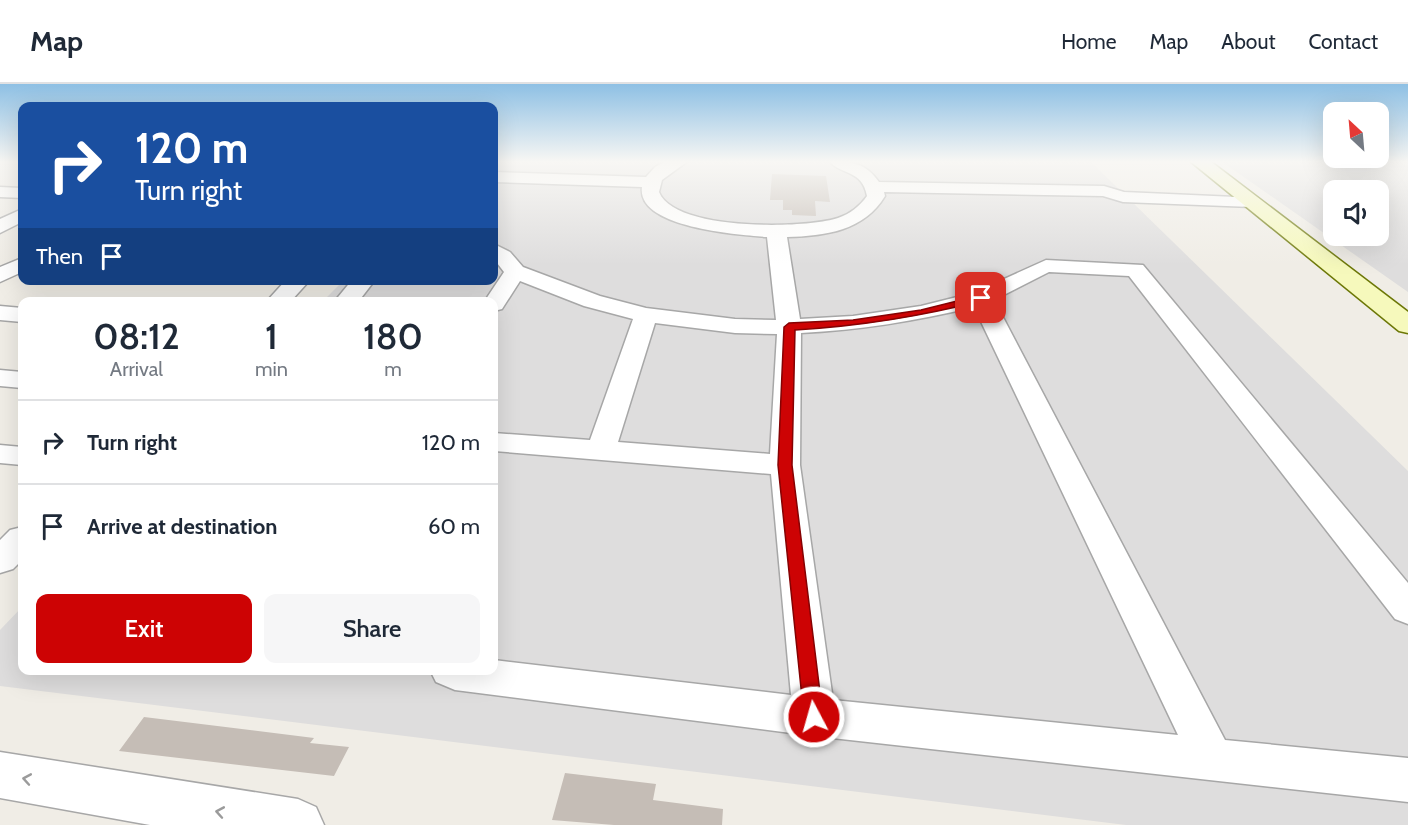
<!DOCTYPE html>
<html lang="en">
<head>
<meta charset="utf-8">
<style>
  :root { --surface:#fff; --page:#f6f6f7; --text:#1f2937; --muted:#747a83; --line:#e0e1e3; --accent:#cd0304 }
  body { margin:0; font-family:Cabin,sans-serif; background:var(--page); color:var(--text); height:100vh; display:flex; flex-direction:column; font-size:22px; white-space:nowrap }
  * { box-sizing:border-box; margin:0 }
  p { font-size:20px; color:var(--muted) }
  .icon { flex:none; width:33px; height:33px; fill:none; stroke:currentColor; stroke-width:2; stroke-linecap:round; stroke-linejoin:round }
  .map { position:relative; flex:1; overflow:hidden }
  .details { position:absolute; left:18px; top:213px; width:480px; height:378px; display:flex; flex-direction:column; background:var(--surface); border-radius:12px; box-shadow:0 6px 24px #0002 }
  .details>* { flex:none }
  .banner { position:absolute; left:18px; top:18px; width:480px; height:183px; border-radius:12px; box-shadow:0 6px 24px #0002; background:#1a4fa0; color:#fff; overflow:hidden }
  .needle { width:39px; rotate:334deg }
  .controls { position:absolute; left:1323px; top:18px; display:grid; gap:12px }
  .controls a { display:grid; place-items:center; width:66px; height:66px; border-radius:12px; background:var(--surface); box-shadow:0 6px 24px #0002; font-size:30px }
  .pin { position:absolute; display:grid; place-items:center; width:51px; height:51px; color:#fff; margin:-26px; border-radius:12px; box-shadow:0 3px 9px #0006 }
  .me { position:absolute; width:66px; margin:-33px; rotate:354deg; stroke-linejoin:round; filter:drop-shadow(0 0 4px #0008) }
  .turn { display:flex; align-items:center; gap:21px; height:126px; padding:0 18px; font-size:27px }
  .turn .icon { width:78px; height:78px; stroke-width:2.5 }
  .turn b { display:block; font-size:42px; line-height:51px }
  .then { display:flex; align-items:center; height:57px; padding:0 18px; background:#0003; gap:12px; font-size:22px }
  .eta { display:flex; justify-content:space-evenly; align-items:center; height:102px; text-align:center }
  .eta b { font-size:36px; font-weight:600; line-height:42px }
  .button { display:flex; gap:12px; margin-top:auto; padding:12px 18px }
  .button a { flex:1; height:69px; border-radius:12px; background:var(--accent); color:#fff; font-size:24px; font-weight:600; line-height:69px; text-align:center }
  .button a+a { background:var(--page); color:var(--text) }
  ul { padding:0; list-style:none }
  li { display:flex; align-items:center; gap:18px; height:84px; padding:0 18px; border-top:2px solid var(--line) }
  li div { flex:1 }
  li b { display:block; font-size:22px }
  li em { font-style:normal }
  header { display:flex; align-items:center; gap:36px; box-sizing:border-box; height:84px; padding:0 30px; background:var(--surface); border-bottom:2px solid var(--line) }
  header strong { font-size:28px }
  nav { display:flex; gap:33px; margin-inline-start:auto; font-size:21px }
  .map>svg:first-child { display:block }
  .residential { fill:#dedddd; fill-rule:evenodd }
  .building { fill:#c5bdb6 }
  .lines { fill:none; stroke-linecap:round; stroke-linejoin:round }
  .minor-casing { stroke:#a7a7a7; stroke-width:3 }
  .tertiary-casing { stroke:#a7a7a7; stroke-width:3 }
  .secondary-casing { stroke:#6c7706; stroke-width:3 }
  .minor { fill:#fff; fill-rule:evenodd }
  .tertiary { fill:#fff; fill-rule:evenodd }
  .secondary { fill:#f6f9bc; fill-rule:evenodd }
  .oneway { stroke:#9b9b9b }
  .route { fill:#cd0304; stroke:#850203; stroke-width:1.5 }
</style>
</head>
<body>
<header>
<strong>Map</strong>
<nav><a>Home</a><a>Map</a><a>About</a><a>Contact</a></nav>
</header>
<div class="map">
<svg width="1408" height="741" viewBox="0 0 1408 741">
  <rect width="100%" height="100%" fill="#f0ede6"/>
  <path class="residential" d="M494 77H1090L1408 387V741H1126L0 602V546L22 523V586H494V218L323 217 343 197 494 196Z
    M1221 77H1408V208ZM1334 106H1378V152H1334Z"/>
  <path class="building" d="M772 90 826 92 830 118 815 117 816 132 792 131V126H783V116H770Z
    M144 633 314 654 310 659 349 663 334 692 119 667Z
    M565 689 656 700 653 716 723 725 722 741H614L552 736Z"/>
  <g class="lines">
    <defs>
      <path id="minor" d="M666 77H688L662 96 659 108C674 147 804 145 838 134 850 130 860 122 867 112 862 85 842 92 829 77 851 77 866 79 879 98L1104 102 1124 108 1258 114 1261 118 1258 122 1252 123 1123 118 1103 112 884 108 885 112C864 147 825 152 787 153L800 235 853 232 921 222 973 209 1046 176 1143 181 1408 499V540L1395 535 1129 192 1049 188 994 216 1225 656 1408 674V718L814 652 455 606 436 598 430 586H494V576L791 611 771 390 494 367V349L590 356 633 235 584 222 520 197 502 225 494 227V218H484L504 188 494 175V160L510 168 523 183 600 212 646 224 735 235 776 236 767 153C740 151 636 144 642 103L494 98V88L646 93 655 83ZM974 223 1178 651 833 616 800 381 801 249C860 246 916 237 974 223ZM655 239 735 249 777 250 770 370 618 358Z
        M0 103 22 104V114L0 113Z
        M22 125V138L0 149V135Z
        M22 174V188L0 198V183Z
        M286 196H310L290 218H266Z
        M352 196H375L358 218H334Z
        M0 222 22 224V238L0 236Z
        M0 286 22 288V304L0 302Z
        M0 361 22 363V381L0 379Z
        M22 443V476L13 485 0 489V456L10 446Z"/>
      <path id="tertiary" d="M0 668 298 715 316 723 324 741H150L0 714Z"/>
      <path id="secondary" d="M1190 77H1210L1408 228V249L1399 247Z"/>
    </defs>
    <use href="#minor" class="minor-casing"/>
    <use href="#tertiary" class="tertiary-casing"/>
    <use href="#secondary" class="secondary-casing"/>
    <use href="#minor" class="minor"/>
    <use href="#tertiary" class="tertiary"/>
    <use href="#secondary" class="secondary"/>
  </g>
  <defs><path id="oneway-chevron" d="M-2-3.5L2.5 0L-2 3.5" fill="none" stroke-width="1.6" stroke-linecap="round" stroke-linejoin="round" transform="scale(1.5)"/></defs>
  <g class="oneway">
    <use href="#oneway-chevron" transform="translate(27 695) rotate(-170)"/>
    <use href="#oneway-chevron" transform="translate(220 728) rotate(-170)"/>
  </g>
  <linearGradient id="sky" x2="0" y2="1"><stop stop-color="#8ec0e4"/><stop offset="0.43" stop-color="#f8f7f4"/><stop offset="1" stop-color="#f8f7f4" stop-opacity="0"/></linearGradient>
  <rect width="1408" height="181" fill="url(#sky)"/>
  <path class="route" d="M981 211 986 214 985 216C919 233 862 242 795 246L792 381 823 633 821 639 814 641 807 639 804 633 778 381 784 243 789 239 853 236 921 226Z"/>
</svg>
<div class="controls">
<a><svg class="needle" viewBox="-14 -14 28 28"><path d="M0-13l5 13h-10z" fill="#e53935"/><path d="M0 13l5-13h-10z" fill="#747a83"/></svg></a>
<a><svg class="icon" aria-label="sound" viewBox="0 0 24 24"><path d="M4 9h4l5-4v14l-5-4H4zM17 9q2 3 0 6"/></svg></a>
</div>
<div class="pin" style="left:981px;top:214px;background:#d93025"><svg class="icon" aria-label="arrive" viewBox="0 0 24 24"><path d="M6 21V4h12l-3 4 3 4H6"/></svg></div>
<svg class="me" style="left:814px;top:633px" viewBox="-20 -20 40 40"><circle r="17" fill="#cd0304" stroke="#fff" stroke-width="3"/><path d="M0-11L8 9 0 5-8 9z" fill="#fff"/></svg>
<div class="banner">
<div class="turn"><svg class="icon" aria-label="right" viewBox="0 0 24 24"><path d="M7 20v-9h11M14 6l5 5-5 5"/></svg><div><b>120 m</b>Turn right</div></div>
<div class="then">Then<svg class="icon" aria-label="arrive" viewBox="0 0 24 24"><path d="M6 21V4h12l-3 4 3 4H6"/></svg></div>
</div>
<section class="details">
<div class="eta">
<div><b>08:12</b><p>Arrival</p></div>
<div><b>1</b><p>min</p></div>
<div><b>180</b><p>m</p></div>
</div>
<ul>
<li><svg class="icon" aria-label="right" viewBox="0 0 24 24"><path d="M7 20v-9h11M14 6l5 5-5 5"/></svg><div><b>Turn right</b></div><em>120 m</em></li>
<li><svg class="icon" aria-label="arrive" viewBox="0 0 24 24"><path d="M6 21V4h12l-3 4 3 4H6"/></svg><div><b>Arrive at destination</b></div><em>60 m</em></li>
</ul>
<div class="button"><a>Exit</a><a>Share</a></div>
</section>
</div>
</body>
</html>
